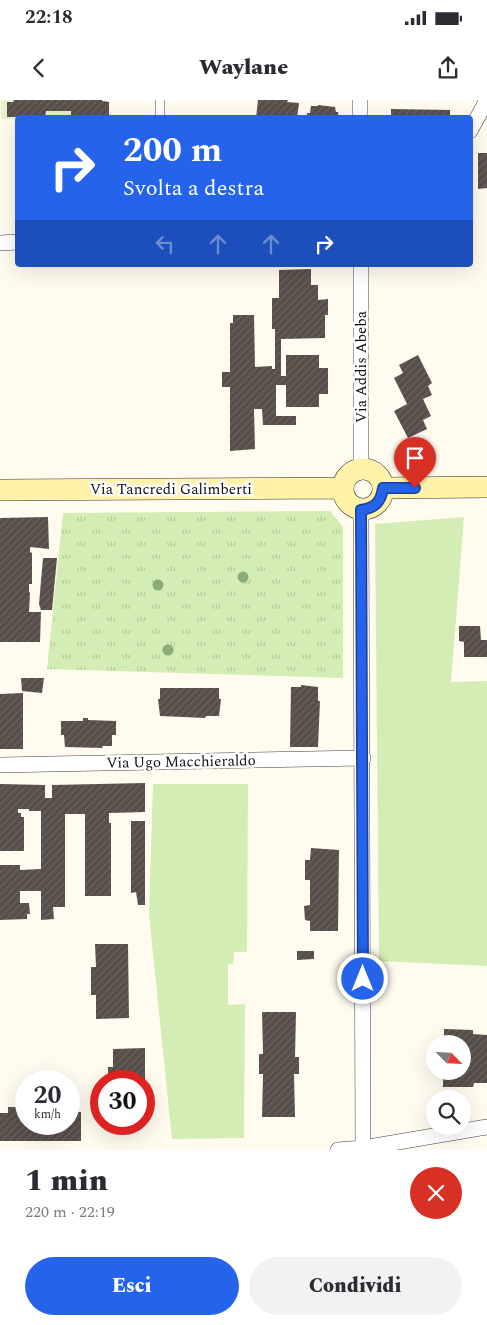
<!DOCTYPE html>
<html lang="it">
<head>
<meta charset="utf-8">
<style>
  :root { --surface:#fff; --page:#f2f2f3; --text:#2b2b33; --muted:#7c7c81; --accent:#2563eb }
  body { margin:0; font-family:Spectral,serif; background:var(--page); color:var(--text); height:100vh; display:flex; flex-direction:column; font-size:19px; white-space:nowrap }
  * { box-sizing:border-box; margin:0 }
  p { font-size:16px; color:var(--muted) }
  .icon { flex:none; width:28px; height:28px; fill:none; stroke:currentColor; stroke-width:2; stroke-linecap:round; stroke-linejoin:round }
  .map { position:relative; height:1050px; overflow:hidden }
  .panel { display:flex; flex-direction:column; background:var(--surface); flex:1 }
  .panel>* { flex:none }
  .hud { position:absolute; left:15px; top:15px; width:458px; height:152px; border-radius:5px; box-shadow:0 5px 20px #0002; background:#2563eb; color:#fff; overflow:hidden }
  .needle { width:32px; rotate:114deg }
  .controls { position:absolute; left:426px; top:935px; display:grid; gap:10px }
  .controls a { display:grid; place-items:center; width:45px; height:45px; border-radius:50%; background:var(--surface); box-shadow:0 5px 20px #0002; font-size:25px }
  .speed { position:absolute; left:15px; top:970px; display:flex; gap:10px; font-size:25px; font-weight:700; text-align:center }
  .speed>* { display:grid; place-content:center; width:65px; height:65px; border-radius:50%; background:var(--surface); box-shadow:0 5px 20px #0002; line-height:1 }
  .speed small { font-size:12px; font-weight:400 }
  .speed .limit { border:8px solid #d22; background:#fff; color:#111 }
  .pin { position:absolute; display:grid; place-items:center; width:42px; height:42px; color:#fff; margin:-51px -21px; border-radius:50% 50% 50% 0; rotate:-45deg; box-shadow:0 0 5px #0007 }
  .pin .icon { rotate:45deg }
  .me { position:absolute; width:55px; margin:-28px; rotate:0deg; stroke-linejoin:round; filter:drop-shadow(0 0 4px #0008) }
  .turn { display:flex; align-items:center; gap:18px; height:105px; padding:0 25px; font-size:22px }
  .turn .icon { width:65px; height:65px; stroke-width:2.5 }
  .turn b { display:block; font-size:35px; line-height:42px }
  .lanes { display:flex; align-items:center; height:48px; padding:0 25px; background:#0003; justify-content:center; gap:25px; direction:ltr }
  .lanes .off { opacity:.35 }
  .round { display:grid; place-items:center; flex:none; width:52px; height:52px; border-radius:26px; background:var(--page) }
  .headline { display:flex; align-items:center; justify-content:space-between; height:85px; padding:0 25px }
  h1 { font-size:30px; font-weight:800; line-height:38px }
  .button { display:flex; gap:10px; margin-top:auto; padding:10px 25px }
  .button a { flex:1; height:58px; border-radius:30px; background:var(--accent); color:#fff; font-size:20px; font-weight:800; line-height:58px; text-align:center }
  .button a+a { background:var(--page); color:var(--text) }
  .status { display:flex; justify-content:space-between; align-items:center; height:35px; padding:0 25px; background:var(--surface); direction:ltr }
  .status svg { height:14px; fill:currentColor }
  header { display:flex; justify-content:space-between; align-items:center; height:65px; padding:0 25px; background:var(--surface); font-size:22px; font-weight:800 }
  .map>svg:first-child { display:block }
  .grass { fill:url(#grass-tufts) }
  .park { fill:#d4edb4 }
  .pitch { fill:#e6f4c7 }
  .building { fill:url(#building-hatch) }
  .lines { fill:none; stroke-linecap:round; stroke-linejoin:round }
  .lane-casing { stroke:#414141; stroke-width:9 }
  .street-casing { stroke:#414141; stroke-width:16 }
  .secondary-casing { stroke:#303030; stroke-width:22 }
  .lane { stroke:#fff; stroke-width:8 }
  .street { stroke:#fff; stroke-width:15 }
  .secondary { stroke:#fff2a9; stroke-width:21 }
  .tree { fill:#8bac78 }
  .route-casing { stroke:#184099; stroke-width:12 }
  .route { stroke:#2563eb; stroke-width:9 }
  .labels { text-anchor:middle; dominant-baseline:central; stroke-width:5; stroke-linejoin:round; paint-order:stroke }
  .street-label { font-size:15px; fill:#0e0e0e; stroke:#fff }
</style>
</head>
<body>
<div class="status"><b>22:18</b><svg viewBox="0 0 49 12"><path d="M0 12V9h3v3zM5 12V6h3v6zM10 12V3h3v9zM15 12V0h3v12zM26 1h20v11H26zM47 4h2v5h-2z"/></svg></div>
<header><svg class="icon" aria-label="back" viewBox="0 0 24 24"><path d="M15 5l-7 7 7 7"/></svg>Waylane<svg class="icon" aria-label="share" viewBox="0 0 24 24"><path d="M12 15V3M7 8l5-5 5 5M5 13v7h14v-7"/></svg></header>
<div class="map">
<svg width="487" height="1050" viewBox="0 0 487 1050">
  <defs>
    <pattern id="grass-tufts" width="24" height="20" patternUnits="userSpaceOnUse" patternTransform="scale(1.25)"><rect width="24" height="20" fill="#d4edb4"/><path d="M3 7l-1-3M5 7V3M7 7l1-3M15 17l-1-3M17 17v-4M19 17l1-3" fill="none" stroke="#b5ca9a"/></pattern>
    <pattern id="building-hatch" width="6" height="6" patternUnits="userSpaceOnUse" patternTransform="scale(1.25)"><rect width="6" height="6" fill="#574e49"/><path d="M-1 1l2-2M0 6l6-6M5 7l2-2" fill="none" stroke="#6a635f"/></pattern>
  </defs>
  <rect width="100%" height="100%" fill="#fffbee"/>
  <path class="grass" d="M330 411 343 427V578L47 569 63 413Z"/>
  <path class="park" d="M464 417 451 582 487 581V866L379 861 375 424Z
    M153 684H248L247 852H234L233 864H228V905L245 904 244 1038 172 1039 149 814Z"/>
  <path class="pitch" d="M1 0H106V17L18 18 17 19H1Z"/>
  <path class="building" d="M13 0H102V1L109 2V17H71V11H46L45 17H7V2H14Z
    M258 0H288L287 2 299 3 297 18H256Z
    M318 5 335 7 336 12H338L339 18H307V13H310L311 6H318Z
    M391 9 450 10V18H391Z
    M478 53H487V88L478 89Z
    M311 169V185H318V200L328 199V215H325V238L281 239V276H286V255H319V268H328V294H319V307H286V285H276V316H296V325H263L262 309H254L255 349 230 351V287H222V272H230V223H233V215H254L255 267 272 266V269H275V229H272V198H279V170Z
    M418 255 432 283 428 286 432 295 423 299 431 316 423 320 427 329 408 338 394 311 407 304 394 278 403 273 399 265Z
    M48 417 49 449 30 447V452L32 453V484H29V492L30 493 29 512H41L40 542H0V418Z
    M43 458H57L52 510H41L39 504Z
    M459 526H480L481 540H487V557H464V542L459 541Z
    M21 578H44L42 593 22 591Z
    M301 585 318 587V601H320L318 647H290L291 587H301Z
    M160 588H219V599H221L219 616H206L205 618 160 616 158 599H160Z
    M23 593V649H0V594Z
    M83 618H88V620L116 621V635H112V646H102L103 648 65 647 64 635H61V621H83Z
    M145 683V712L109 713V723H111V796H85V714H65V807H53L54 819 41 820V791H20V803H29L30 814H27V819L0 820V765H20V770L41 769V711H29V709H18V713H21V717H24V751H0V684L45 685V698H52V685Z
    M131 721H145V805H138L136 792 131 793Z
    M311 748 339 750 338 831H310V821L305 820 304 806 310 805V780H305V760H310Z
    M95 844H128L129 918 96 919V895H91V867H96Z
    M297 851H314V859L297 860Z
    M262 912H296L295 957H299V974H294L295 1017H262L263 974H259V954H263Z
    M444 929 473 930V934L487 935V983H474L473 987H443V973H433V971H462V944H444Z
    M145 948V981H108V967H113V949Z
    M8 1007H26V1024H69V1012H81V1041H0V1013H8Z"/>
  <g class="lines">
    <defs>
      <path id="lane" d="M160 18V0"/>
      <path id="street" d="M360 0V18
        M470 31 487 0
        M0 143 18 142
        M361 369V165
        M361 410 363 1050
        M0 665 363 658
        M338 1050 363 1048 487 1027"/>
      <path id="secondary" d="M343 389a20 20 0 1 1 40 0a20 20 0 1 1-40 0Z
        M383 388 487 387
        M0 390 342 388"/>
    </defs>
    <use href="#lane" class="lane-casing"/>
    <use href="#street" class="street-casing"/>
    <use href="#secondary" class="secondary-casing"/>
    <use href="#lane" class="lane"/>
    <use href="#street" class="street"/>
    <use href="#secondary" class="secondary"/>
  </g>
  <g class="tree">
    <circle cx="243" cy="477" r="5.5"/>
    <circle cx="158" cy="485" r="5.5"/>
    <circle cx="168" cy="550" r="5.5"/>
  </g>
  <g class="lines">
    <defs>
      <path id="route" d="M363 879 361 410C375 408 381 402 383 388H415"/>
    </defs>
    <use href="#route" class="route-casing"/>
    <use href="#route" class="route"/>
  </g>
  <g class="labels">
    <g class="street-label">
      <text transform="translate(361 267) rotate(-90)">Via Addis Abeba</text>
      <text x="171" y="389">Via Tancredi Galimberti</text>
      <text transform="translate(181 662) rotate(-1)">Via Ugo Macchieraldo</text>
    </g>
  </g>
</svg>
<div class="controls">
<a><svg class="needle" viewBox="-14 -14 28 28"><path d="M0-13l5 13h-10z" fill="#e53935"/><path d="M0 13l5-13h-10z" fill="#7c7c81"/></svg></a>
<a><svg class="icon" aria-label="search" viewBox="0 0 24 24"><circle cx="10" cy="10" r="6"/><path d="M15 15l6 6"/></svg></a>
</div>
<div class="speed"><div>20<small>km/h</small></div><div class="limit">30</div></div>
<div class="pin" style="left:415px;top:388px;background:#d93025"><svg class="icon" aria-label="arrive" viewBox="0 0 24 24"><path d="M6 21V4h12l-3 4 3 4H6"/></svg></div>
<svg class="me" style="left:363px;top:879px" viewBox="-20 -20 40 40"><circle r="17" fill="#2563eb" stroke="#fff" stroke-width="3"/><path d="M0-11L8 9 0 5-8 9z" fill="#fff"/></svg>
<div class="hud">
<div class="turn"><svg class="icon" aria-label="right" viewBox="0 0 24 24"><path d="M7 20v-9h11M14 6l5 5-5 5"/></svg><div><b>200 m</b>Svolta a destra</div></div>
<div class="lanes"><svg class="icon off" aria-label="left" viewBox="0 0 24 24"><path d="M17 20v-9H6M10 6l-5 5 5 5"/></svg><svg class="icon off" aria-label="ahead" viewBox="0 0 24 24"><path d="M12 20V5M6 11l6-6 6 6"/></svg><svg class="icon off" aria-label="ahead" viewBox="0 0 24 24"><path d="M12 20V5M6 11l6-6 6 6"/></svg><svg class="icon" aria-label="right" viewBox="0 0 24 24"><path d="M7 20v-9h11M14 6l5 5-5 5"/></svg></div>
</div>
</div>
<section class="panel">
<div class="headline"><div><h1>1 min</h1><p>220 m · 22:19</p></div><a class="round" style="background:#d93025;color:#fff"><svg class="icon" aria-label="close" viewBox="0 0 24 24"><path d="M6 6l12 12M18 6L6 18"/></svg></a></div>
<div class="button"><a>Esci</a><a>Condividi</a></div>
</section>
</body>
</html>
